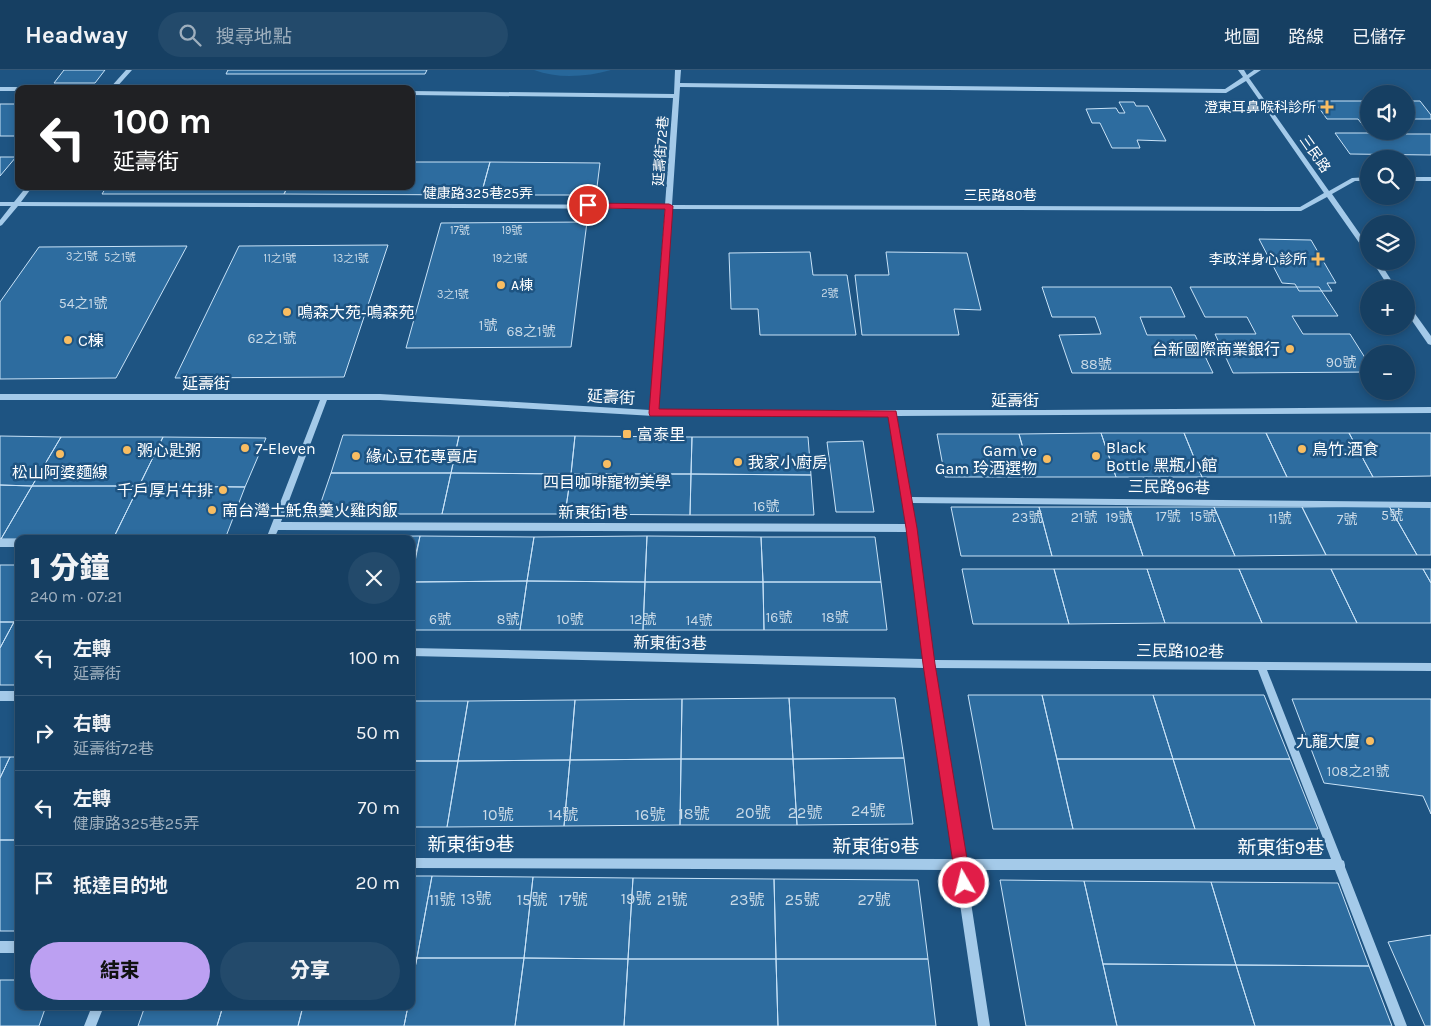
<!DOCTYPE html>
<html lang="zh-TW">
<head>
<meta charset="utf-8">
<style>
  :root { --surface:#163f62; --page:#234a6b; --text:#f1f3f6; --muted:#9eafbe; --line:#355877; --accent:#bca0f2 }
  body { margin:0; font-family:Karla,"Noto Sans TC",sans-serif; background:var(--page); color:var(--text); height:100vh; display:flex; flex-direction:column; font-size:19px; white-space:nowrap }
  * { box-sizing:border-box; margin:0 }
  p { font-size:16px; color:var(--muted) }
  .icon { flex:none; width:28px; height:28px; fill:none; stroke:currentColor; stroke-width:2; stroke-linecap:round; stroke-linejoin:round }
  .map { position:relative; flex:1; overflow:hidden }
  .side { position:absolute; left:15px; top:465px; width:400px; height:475px; display:flex; flex-direction:column; background:var(--surface); border-radius:10px; box-shadow:0 2px 8px #0003,0 0 0 1px var(--line) }
  .side>* { flex:none }
  .guide { position:absolute; left:15px; top:15px; width:400px; height:105px; border-radius:10px; box-shadow:0 2px 8px #0003,0 0 0 1px var(--line); background:#202124; color:#fff; overflow:hidden }
  .fabs { position:absolute; left:1360px; top:15px; display:grid; gap:10px }
  .fabs a { display:grid; place-items:center; width:55px; height:55px; border-radius:50%; background:var(--surface); box-shadow:0 2px 8px #0003,0 0 0 1px var(--line); font-size:25px }
  .pin { position:absolute; display:grid; place-items:center; width:42px; height:42px; color:#fff; margin:-21px; border:2px solid #fff; border-radius:50%; box-shadow:0 1px 5px #0007 }
  .me { position:absolute; width:55px; margin:-28px; rotate:352deg; stroke-linejoin:round; filter:drop-shadow(0 0 4px #0008) }
  .turn { display:flex; align-items:center; gap:18px; height:105px; padding:0 15px; font-size:22px }
  .turn .icon { width:65px; height:65px; stroke-width:2.5 }
  .turn b { display:block; font-size:35px; line-height:42px }
  .round { display:grid; place-items:center; flex:none; width:52px; height:52px; border-radius:26px; background:var(--page) }
  .head { display:flex; align-items:center; justify-content:space-between; height:85px; padding:0 15px }
  h1 { font-size:30px; font-weight:800; line-height:38px }
  .primary-button { display:flex; gap:10px; margin-top:auto; padding:10px 15px }
  .primary-button a { flex:1; height:58px; border-radius:30px; background:var(--accent); color:#111; font-size:20px; font-weight:800; line-height:58px; text-align:center }
  .primary-button a+a { background:var(--page); color:var(--text) }
  ul { padding:0; list-style:none }
  li { display:flex; align-items:center; gap:15px; height:75px; padding:0 15px; border-top:1px solid var(--line) }
  li div { flex:1 }
  li b { display:block; font-size:19px }
  li em { font-style:normal }
  header { display:flex; align-items:center; gap:30px; box-sizing:border-box; height:70px; padding:0 25px; background:var(--surface); border-bottom:1px solid var(--line) }
  header strong { font-size:24px }
  nav { display:flex; gap:28px; margin-inline-start:auto; font-size:18px }
  .search { width:350px; height:45px; background:var(--page); display:flex; align-items:center; gap:12px; box-sizing:border-box; padding:0 18px; border-radius:28px; color:var(--muted); font-size:19px }
  .map>svg:first-child { display:block }
  .green { fill:#27679a }
  .building { fill:#2d6c9f; stroke:#c8e2f7 }
  .lines { fill:none; stroke-linecap:round; stroke-linejoin:round }
  .minor { fill:#a4cae9; fill-rule:evenodd }
  .route { fill:#e11d48; stroke:#92132f }
  .poi-dot { fill:#f8bd62; stroke:#1e5482; stroke-width:2 }
  .labels { text-anchor:middle; dominant-baseline:central; stroke-width:5; stroke-linejoin:round; paint-order:stroke }
  .far-number-label { font-size:11px; fill:#cadae7 }
  .far-poi-label { font-size:14px; fill:#fff; stroke:#1e5482; text-anchor:end }
  .far-street-label { font-size:14px; fill:#fff; stroke:#1e5482 }
  .number-label { font-size:14px; fill:#cadae7 }
  .poi-label { font-size:16px; fill:#fff; stroke:#1e5482; text-anchor:start }
  .street-label { font-size:16px; fill:#fff; stroke:#1e5482 }
  .near-number-label { font-size:16px; fill:#cadae7 }
  .near-street-label { font-size:19px; fill:#fff; stroke:#1e5482 }
</style>
</head>
<body>
<header>
<strong>Headway</strong>
<div class="search"><svg class="icon" aria-label="search" viewBox="0 0 24 24"><circle cx="10" cy="10" r="6"/><path d="M15 15l6 6"/></svg>搜尋地點</div>
<nav><a>地圖</a><a>路線</a><a>已儲存</a></nav>
</header>
<div class="map">
<svg width="1431" height="956" viewBox="0 0 1431 956">
  <rect width="100%" height="100%" fill="#1e5482"/>
  <path class="green" d="M534 0H611C586 7 558 9 534 0Z"/>
  <path class="building" d="M64 0H105L95 13H54Z
    M228 0H427L425 4H226Z
    M1314 31H1369V61H1404L1406 64H1431V85L1350 84 1335 63H1369L1358 49H1327Z
    M1406 31H1420L1431 45V49H1406Z
    M1119 32H1134L1136 36H1148L1166 71 1137 70 1140 78H1112L1100 53H1092L1086 39 1116 38 1119 43H1125Z
    M0 34H19V66H0Z
    M0 87H16L0 106Z
    M411 92H490L481 125 284 124 288 116H411Z
    M490 92 600 93 596 125H481Z
    M107 116H288L284 124H102Z
    M587 152 571 277 406 278 441 153Z
    M1259 169 1311 170 1336 213H1327L1332 221H1299L1295 214 1282 213Z
    M388 175 344 307 175 308 239 176Z
    M187 176 116 308 0 309V232L39 177Z
    M810 182 813 205H847L856 265H760L758 239H731L729 183Z
    M886 182 967 183 981 240 954 239 959 265H862L855 205H889Z
    M1042 217H1171L1185 247H1140L1147 265H1195L1213 303H1072L1059 265 1101 264 1095 247H1052Z
    M1190 217H1319L1338 246H1292L1303 264H1350L1369 294V302L1233 303 1215 264H1256L1247 247H1205Z
    M1101 363 1116 407H1031L1019 364Z
    M1101 363H1184L1202 407H1116Z
    M1184 363H1266L1287 407H1202Z
    M1266 363H1349L1373 407H1287Z
    M1349 363H1431V406L1373 407Z
    M937 364H1019L1031 407H945Z
    M343 365 459 366 451 403H331Z
    M0 366 61 367 32 416 0 415Z
    M459 366H575L571 404 451 403Z
    M575 366 692 367 691 404H571Z
    M61 367H163L139 416H32Z
    M163 367 266 368 245 417 139 416Z
    M692 367H808L811 405 691 404Z
    M863 371 874 442H836L827 372Z
    M331 403H451L442 444H317Z
    M451 403 571 404 565 444H442Z
    M571 404H691L690 445 565 444Z
    M691 404 811 405 814 445H690Z
    M0 415 32 416 1 469H0Z
    M32 416H139L113 469H1Z
    M139 416 245 417 225 469H113Z
    M1389 436H1431V485H1417Z
    M1389 436 1417 485H1326L1302 437Z
    M951 437H1039L1052 486H961Z
    M1039 437H1127L1143 486H1052Z
    M1127 437H1214L1235 486H1143Z
    M1214 437H1302L1326 485 1235 486Z
    M420 466 411 504V469H306V467Z
    M420 466 534 467 527 511 411 512Z
    M647 466 645 512 527 511 534 467Z
    M647 466 761 467 763 512H645Z
    M761 467H875L881 512H763Z
    M0 495H19V542L14 552H0Z
    M962 499H1054L1069 554H973Z
    M1054 499H1147L1165 553 1069 554Z
    M1147 499H1239L1262 553H1165Z
    M1239 499H1331L1357 553H1262Z
    M1331 499H1423L1431 513V553H1357Z
    M1423 499H1431V513Z
    M527 511 520 560H411V512Z
    M527 511 645 512 643 560H520Z
    M645 512H763L764 560H643Z
    M763 512H881L887 560H764Z
    M0 552H14L0 578Z
    M14 552H19V615H0V578Z
    M968 625H1042L1073 759H993Z
    M1042 625H1153L1173 689H1057Z
    M1153 625H1264L1290 689H1173Z
    M789 628H895L904 688 793 689Z
    M789 628 793 689H681L682 629Z
    M682 629 681 689 570 690 575 630Z
    M1292 629H1431V744L1423 726 1324 713Z
    M575 630 570 690 458 691 468 631Z
    M411 631H468L458 691H411Z
    M0 687H10L0 708Z
    M10 687H19V770H0V708Z
    M904 688 913 754 797 755 793 689Z
    M681 689H793L797 755H680Z
    M681 689 680 755 564 756 570 690Z
    M1057 689H1173L1195 759H1073Z
    M1173 689H1290L1318 759H1195Z
    M570 690 564 756 447 757 458 691Z
    M411 691H458L447 757H411Z
    M0 770H19V861H0Z
    M411 806H432L417 888H411Z
    M432 806 533 807 524 888H417Z
    M533 807 633 808 628 889 524 888Z
    M633 808 774 809 776 889H628Z
    M774 809 918 810 928 889H776Z
    M1000 810 1084 811 1117 956H1026Z
    M1084 811 1211 812 1236 895 1103 894Z
    M1211 812 1338 813 1369 896 1236 895Z
    M1431 865V956H1425L1388 872Z
    M411 888H417L411 917Z
    M417 888H524L515 956H404L408 936H411V917Z
    M524 888 628 889 624 956H515Z
    M628 889H776L778 956H624Z
    M776 889H928L936 956H778Z
    M1103 894 1236 895 1255 956H1117Z
    M1236 895 1369 896 1392 956H1255Z
    M0 910H19V936H46L39 956H0Z
    M145 936H223L217 956H138Z
    M223 936H303L298 956H217Z
    M303 936H408L404 956H298Z"/>
  <g class="lines">
    <path class="minor" d="M126 0H132L115 19H109Z
      M675 0H681L680 13 1225 19 1243 7 1238 0H1244L1247 5 1254 0H1261L1249 8 1329 121 1352 108 1369 107V111H1355L1332 124 1369 177V184H1367L1327 127 1301 141 671 139 658 340H1042L1431 337V343L896 346 910 427 1431 432V438L911 433 933 590 1431 593V601L1267 600 1342 790 1344 791 1345 795V797L1407 956H1395L1335 800H966L990 956H978L955 800 411 798V788L953 789 925 598 411 586V578L924 589 907 462 278 460 274 469H266L320 330H0V324H380L650 340 665 139 18 136 2 155 0 156V150L11 136H0V132H14L27 116H33L21 132 665 135 673 28 411 25V21L674 24ZM1246 11 1324 123 1300 137 672 135 680 17 1226 23ZM327 330H380L654 346H889L906 454 281 452ZM934 598 1258 600 1331 789H964Z
      M0 17H19L22 19H19V21H0Z
      M1406 107H1431V111H1406Z
      M1372 191H1379L1397 219H1390Z
      M1406 234H1408L1431 266V275L1428 274 1406 242Z
      M0 469H19V477H0Z
      M0 621H19V631H0Z
      M0 871H19V883H0Z
      M92 936H104L96 956H84Z"/>
  </g>
  <path class="route" d="M585 133 669 134 673 136 659 339 896 341 917 458 935 594 971 813 969 818 964 820 958 818 956 813 923 594 906 458 888 347 650 346 649 343 665 139 588 138 585 137Z"/>
  <g class="poi-dot">
    <path d="M1324.5 29.5h5v5h5v5h-5v5h-5v-5h-5v-5h5z"/>
    <path d="M1315.5 181.5h5v5h5v5h-5v5h-5v-5h-5v-5h5z"/>
    <circle cx="501" cy="215" r="5"/>
    <circle cx="287" cy="242" r="5"/>
    <circle cx="68" cy="270" r="5"/>
    <circle cx="1290" cy="279" r="5"/>
    <rect x="622" y="359" width="10" height="10" rx="2.5"/>
    <circle cx="245" cy="378" r="5"/>
    <circle cx="1302" cy="379" r="5"/>
    <circle cx="127" cy="380" r="5"/>
    <circle cx="60" cy="384" r="5"/>
    <circle cx="356" cy="386" r="5"/>
    <circle cx="1096" cy="386" r="5"/>
    <circle cx="1047" cy="389" r="5"/>
    <circle cx="738" cy="392" r="5"/>
    <circle cx="607" cy="394" r="5"/>
    <circle cx="223" cy="420" r="5"/>
    <circle cx="212" cy="440" r="5"/>
    <circle cx="1370" cy="671" r="5"/>
  </g>
  <g class="labels">
    <g class="far-number-label">
      <text x="460" y="160">17號</text>
      <text x="512" y="160">19號</text>
      <text x="82" y="186">3之1號</text>
      <text x="120" y="187">5之1號</text>
      <text x="280" y="188">11之1號</text>
      <text x="351" y="188">13之1號</text>
      <text x="510" y="188">19之1號</text>
      <text x="830" y="223">2號</text>
      <text x="453" y="224">3之1號</text>
    </g>
    <g class="far-poi-label">
      <text x="1316" y="37">澄東耳鼻喉科診所</text>
      <text x="1307" y="189">李政洋身心診所</text>
      <text x="511" y="215" text-anchor="start">A棟</text>
    </g>
    <g class="far-street-label">
      <text transform="translate(661 81) rotate(-86)">延壽街72巷</text>
      <text transform="translate(1315 84) rotate(55)">三民路</text>
      <text x="478" y="123">健康路325巷25弄</text>
      <text x="1000" y="125">三民路80巷</text>
    </g>
    <g class="number-label">
      <text x="83" y="233">54之1號</text>
      <text x="488" y="255">1號</text>
      <text x="531" y="261">68之1號</text>
      <text x="272" y="268">62之1號</text>
      <text x="1341" y="292">90號</text>
      <text x="1096" y="294">88號</text>
      <text x="766" y="436">16號</text>
      <text x="1392" y="445">5號</text>
      <text x="1168" y="446">17號</text>
      <text x="1203" y="446">15號</text>
      <text x="1027" y="447">23號</text>
      <text x="1084" y="447">21號</text>
      <text x="1119" y="447">19號</text>
      <text x="1280" y="448">11號</text>
      <text x="1347" y="449">7號</text>
      <text x="779" y="547">16號</text>
      <text x="835" y="547">18號</text>
      <text x="440" y="549">6號</text>
      <text x="508" y="549">8號</text>
      <text x="570" y="549">10號</text>
      <text x="643" y="549">12號</text>
      <text x="699" y="550">14號</text>
      <text x="1358" y="701">108之21號</text>
    </g>
    <g class="poi-label">
      <text x="297" y="242">鳴森大苑-鳴森苑</text>
      <text x="78" y="270">C棟</text>
      <text x="1280" y="279" text-anchor="end">台新國際商業銀行</text>
      <text x="637" y="364">富泰里</text>
      <text x="1106" y="377">Black<tspan x="1106" dy="18">Bottle 黑瓶小館</tspan></text>
      <text x="255" y="378">7-Eleven</text>
      <text x="1312" y="379">鳥竹.酒食</text>
      <text x="137" y="380">粥心匙粥</text>
      <text x="1037" y="380" text-anchor="end">Gam ve<tspan x="1037" dy="18">Gam 玲酒選物</tspan></text>
      <text x="366" y="386">緣心豆花專賣店</text>
      <text x="748" y="392">我家小廚房</text>
      <text x="60" y="402" text-anchor="middle">松山阿婆麵線</text>
      <text x="607" y="412" text-anchor="middle">四目咖啡寵物美學</text>
      <text x="213" y="420" text-anchor="end">千戶厚片牛排</text>
      <text x="222" y="440">南台灣土魠魚羹火雞肉飯</text>
      <text x="1360" y="671" text-anchor="end">九龍大廈</text>
    </g>
    <g class="street-label">
      <text x="206" y="313">延壽街</text>
      <text transform="translate(611 327) rotate(3)">延壽街</text>
      <text x="1015" y="330">延壽街</text>
      <text transform="translate(1169 417) rotate(1)">三民路96巷</text>
      <text x="593" y="442">新東街1巷</text>
      <text transform="translate(670 573) rotate(1)">新東街3巷</text>
      <text transform="translate(1180 581) rotate(1)">三民路102巷</text>
    </g>
    <g class="near-number-label">
      <text x="868" y="740">24號</text>
      <text x="753" y="742">20號</text>
      <text x="805" y="742">22號</text>
      <text x="694" y="743">18號</text>
      <text x="498" y="744">10號</text>
      <text x="563" y="744">14號</text>
      <text x="650" y="744">16號</text>
      <text x="476" y="828">13號</text>
      <text x="636" y="828">19號</text>
      <text x="442" y="829">11號</text>
      <text x="532" y="829">15號</text>
      <text x="573" y="829">17號</text>
      <text x="672" y="829">21號</text>
      <text x="747" y="829">23號</text>
      <text x="802" y="829">25號</text>
      <text x="874" y="829">27號</text>
    </g>
    <g class="near-street-label">
      <text x="471" y="775">新東街9巷</text>
      <text x="876" y="777">新東街9巷</text>
      <text x="1281" y="778">新東街9巷</text>
    </g>
  </g>
</svg>
<div class="fabs">
<a><svg class="icon" aria-label="sound" viewBox="0 0 24 24"><path d="M4 9h4l5-4v14l-5-4H4zM17 9q2 3 0 6"/></svg></a>
<a><svg class="icon" aria-label="search" viewBox="0 0 24 24"><circle cx="10" cy="10" r="6"/><path d="M15 15l6 6"/></svg></a>
<a><svg class="icon" aria-label="layers" viewBox="0 0 24 24"><path d="M12 4l9 5-9 5-9-5zM3 14l9 5 9-5"/></svg></a>
<a>+</a>
<a>−</a>
</div>
<div class="pin" style="left:588px;top:135px;background:#d93025"><svg class="icon" aria-label="arrive" viewBox="0 0 24 24"><path d="M6 21V4h12l-3 4 3 4H6"/></svg></div>
<svg class="me" style="left:964px;top:813px" viewBox="-20 -20 40 40"><circle r="17" fill="#e11d48" stroke="#fff" stroke-width="3"/><path d="M0-11L8 9 0 5-8 9z" fill="#fff"/></svg>
<div class="guide">
<div class="turn"><svg class="icon" aria-label="left" viewBox="0 0 24 24"><path d="M17 20v-9H6M10 6l-5 5 5 5"/></svg><div><b>100 m</b>延壽街</div></div>
</div>
<section class="side">
<div class="head"><div><h1>1 分鐘</h1><p>240 m · 07:21</p></div><a class="round"><svg class="icon" aria-label="close" viewBox="0 0 24 24"><path d="M6 6l12 12M18 6L6 18"/></svg></a></div>
<ul>
<li><svg class="icon" aria-label="left" viewBox="0 0 24 24"><path d="M17 20v-9H6M10 6l-5 5 5 5"/></svg><div><b>左轉</b><p>延壽街</p></div><em>100 m</em></li>
<li><svg class="icon" aria-label="right" viewBox="0 0 24 24"><path d="M7 20v-9h11M14 6l5 5-5 5"/></svg><div><b>右轉</b><p>延壽街72巷</p></div><em>50 m</em></li>
<li><svg class="icon" aria-label="left" viewBox="0 0 24 24"><path d="M17 20v-9H6M10 6l-5 5 5 5"/></svg><div><b>左轉</b><p>健康路325巷25弄</p></div><em>70 m</em></li>
<li><svg class="icon" aria-label="arrive" viewBox="0 0 24 24"><path d="M6 21V4h12l-3 4 3 4H6"/></svg><div><b>抵達目的地</b></div><em>20 m</em></li>
</ul>
<div class="primary-button"><a>結束</a><a>分享</a></div>
</section>
</div>
</body>
</html>
